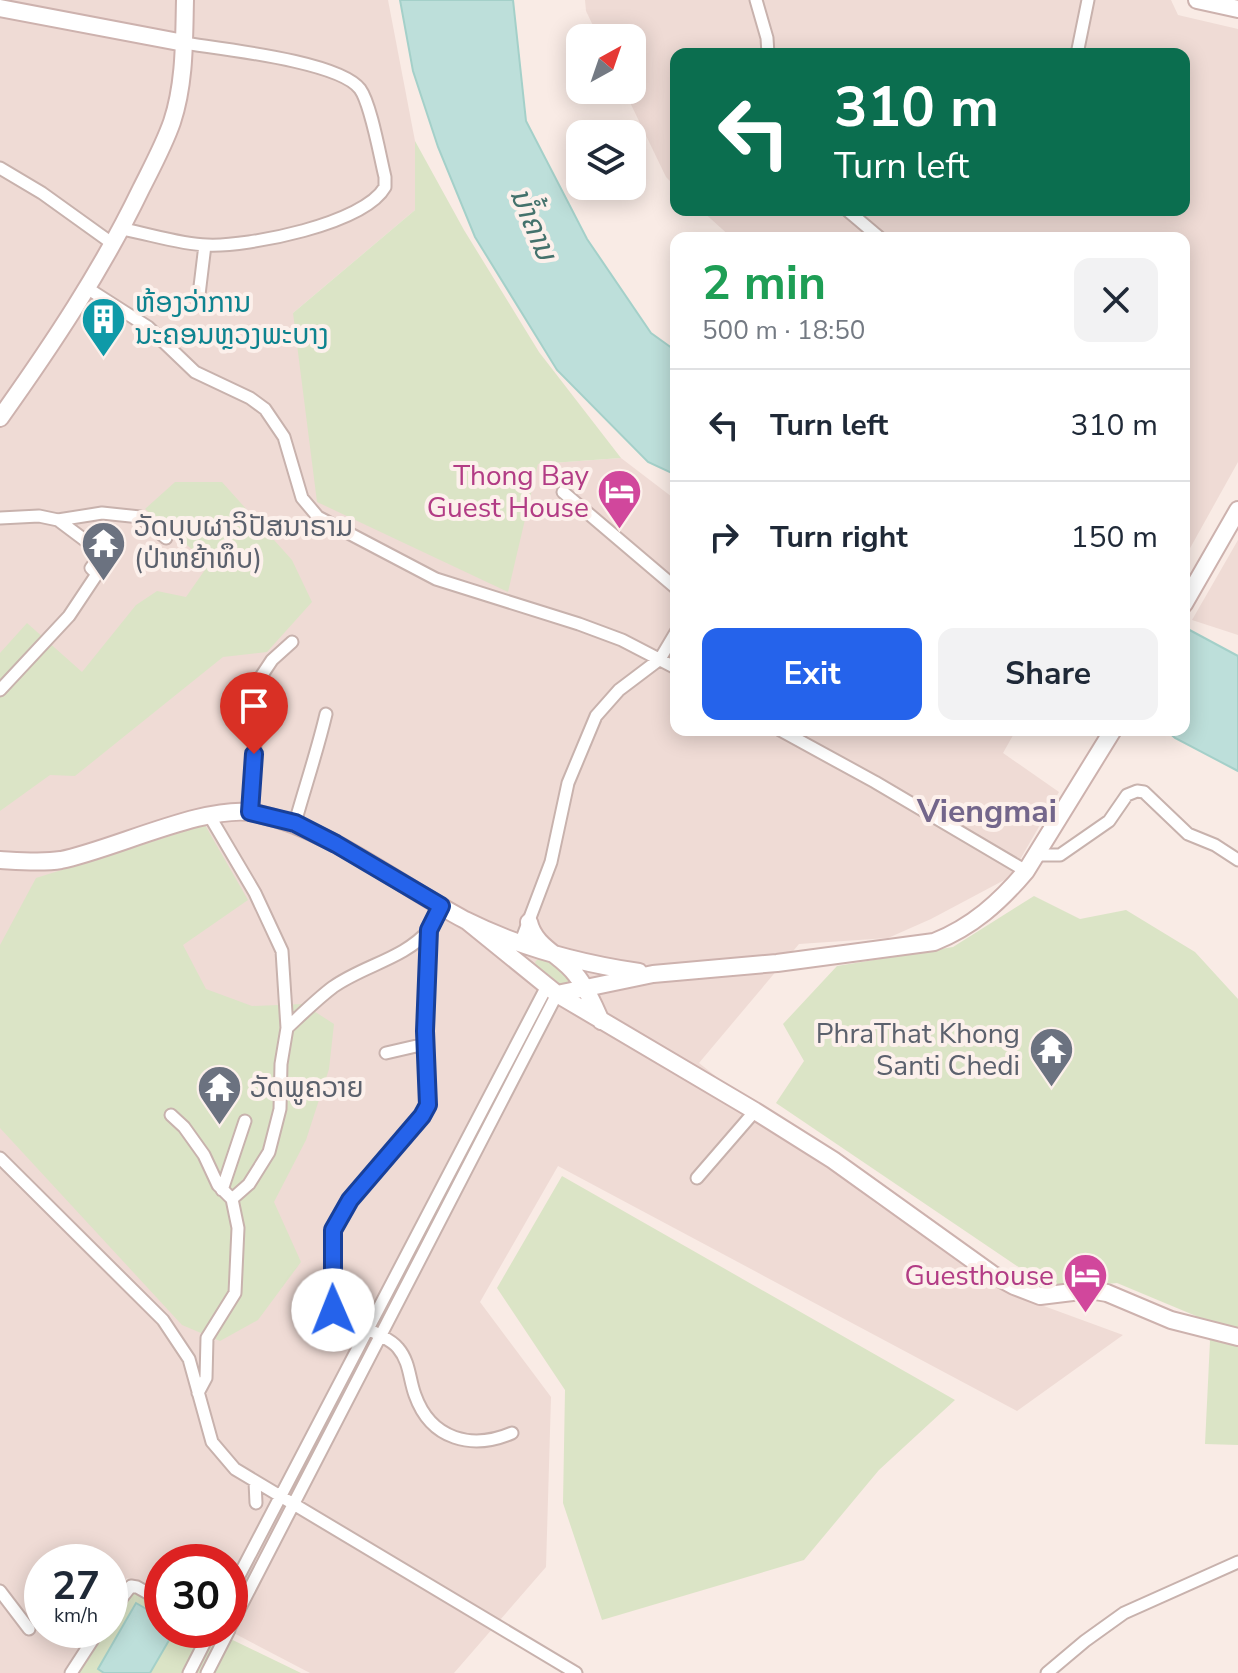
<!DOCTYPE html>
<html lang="en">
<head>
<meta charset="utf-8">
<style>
  :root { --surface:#fff; --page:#f2f2f3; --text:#1f2937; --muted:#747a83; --line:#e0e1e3; --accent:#2563eb }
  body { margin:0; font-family:"Nunito Sans","Noto Sans Lao",sans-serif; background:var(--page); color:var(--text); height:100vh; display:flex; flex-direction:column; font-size:30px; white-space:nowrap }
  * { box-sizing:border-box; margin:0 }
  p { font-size:26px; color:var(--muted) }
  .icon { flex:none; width:44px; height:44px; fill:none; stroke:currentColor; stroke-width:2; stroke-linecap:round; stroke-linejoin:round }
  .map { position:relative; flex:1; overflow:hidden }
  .details { position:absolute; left:670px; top:232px; width:520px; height:504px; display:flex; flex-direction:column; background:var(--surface); border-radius:16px; box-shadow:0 4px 20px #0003 }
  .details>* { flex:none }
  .hud { position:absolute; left:670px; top:48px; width:520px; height:168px; border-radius:16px; box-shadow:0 4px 20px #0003; background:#0b6e4f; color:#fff; overflow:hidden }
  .needle { width:52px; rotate:40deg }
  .controls { position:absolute; left:566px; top:24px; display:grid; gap:16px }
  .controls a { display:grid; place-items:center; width:80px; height:80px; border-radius:16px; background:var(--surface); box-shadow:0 4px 20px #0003; font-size:40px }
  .speed { position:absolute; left:24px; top:1544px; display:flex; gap:16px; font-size:40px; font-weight:700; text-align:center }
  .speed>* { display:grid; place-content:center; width:104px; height:104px; border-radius:50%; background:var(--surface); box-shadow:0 4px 20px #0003; line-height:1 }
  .speed small { font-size:20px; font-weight:400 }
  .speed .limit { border:12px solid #d22; background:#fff; color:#111 }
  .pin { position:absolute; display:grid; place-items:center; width:68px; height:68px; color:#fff; margin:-82px -34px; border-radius:50% 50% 50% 0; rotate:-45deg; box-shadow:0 0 8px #0007 }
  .pin .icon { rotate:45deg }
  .me { position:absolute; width:88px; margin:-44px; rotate:359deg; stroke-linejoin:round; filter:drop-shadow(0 0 6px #0008) }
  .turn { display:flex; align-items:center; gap:28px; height:168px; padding:0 32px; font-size:36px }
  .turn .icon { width:104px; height:104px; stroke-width:2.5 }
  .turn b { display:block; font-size:56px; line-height:68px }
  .round { display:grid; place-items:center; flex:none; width:84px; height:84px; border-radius:16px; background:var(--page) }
  .head { display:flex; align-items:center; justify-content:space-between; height:136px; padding:0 32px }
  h1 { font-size:48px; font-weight:700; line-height:60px; color:#1e9e55 }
  .cta { display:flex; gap:16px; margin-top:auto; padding:16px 32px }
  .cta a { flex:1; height:92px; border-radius:16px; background:var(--accent); color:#fff; font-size:32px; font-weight:700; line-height:92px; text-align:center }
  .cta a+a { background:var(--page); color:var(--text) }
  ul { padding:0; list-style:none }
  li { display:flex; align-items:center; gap:24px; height:112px; padding:0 32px; border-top:2px solid var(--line) }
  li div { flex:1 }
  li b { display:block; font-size:30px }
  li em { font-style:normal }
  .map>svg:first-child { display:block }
  .residential { fill:#efdbd5 }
  .green { fill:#dbe4c6 }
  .water { fill:#bddfda; stroke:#a4d0c9; stroke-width:2 }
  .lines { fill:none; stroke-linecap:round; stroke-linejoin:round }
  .street-casing { stroke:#c8b2ad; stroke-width:15 }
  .secondary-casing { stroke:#cdb2ae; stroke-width:20 }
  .street { stroke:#fff; stroke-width:11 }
  .secondary { stroke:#fff; stroke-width:16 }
  .route-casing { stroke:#184099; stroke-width:20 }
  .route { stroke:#2563eb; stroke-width:14 }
  .labels { text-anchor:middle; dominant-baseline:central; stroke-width:8; stroke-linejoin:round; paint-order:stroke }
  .culture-label { font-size:28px; fill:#0d838f; stroke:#fcf0eb; text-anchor:start }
  .hotel-label { font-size:28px; fill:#b23c85; stroke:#fcf0eb; text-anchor:end }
  .worship-label { font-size:28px; fill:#5b616d; stroke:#fcf0eb; text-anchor:start }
  .water-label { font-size:30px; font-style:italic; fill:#44726c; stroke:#fcf0eb }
  .quarter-label { font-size:32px; font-weight:bold; fill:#73668b; stroke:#fcf0eb }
</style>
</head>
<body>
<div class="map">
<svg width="1238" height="1673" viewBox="0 0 1238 1673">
  <rect width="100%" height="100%" fill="#f9ebe5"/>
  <path class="residential" d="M0 0H388L415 141V210L293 313 538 464 621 458 676 500V730H1016L1003 753 1059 792 1010 877 931 919 888 938 799 944 699 1063 878 1205 1022 1298 1123 1335 1017 1411 558 1166 480 1302 551 1397 546 1567 454 1673H310L228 1630H230V1562H162V1596L127 1578 110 1603V1562H42V1630H92L63 1673H0Z
    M585 0H1171L1178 15 1238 29V462L1184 559V238H732L701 210H1184V54H676V187L666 177 624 90H632V38H599L586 11Z
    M1238 540V635L1192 620Z"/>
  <path class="green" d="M415 141 464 230 539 352 621 458 538 464 508 592 317 502 293 313 415 210Z
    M175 482H222L292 560 312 602 267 652 223 657 75 776 50 775 0 811V653L27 623 82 672 136 605 157 591 186 597 209 564 145 509Z
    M205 825 248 900 183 945 206 989 252 1006 303 1004 334 1024 329 1069 306 1140 274 1202 301 1262 258 1320 220 1341 182 1325 0 1128V945L36 878Z
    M1034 896 1080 919 1126 910 1195 952 1238 999V1445L1205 1444 1210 1341 1196 1316 1117 1283 1051 1289 776 1103 804 1061 783 1024 837 966 953 947Z
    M540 957 555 963 570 979 568 983 556 984 538 970 535 962Z
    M562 1176 955 1400 879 1470 804 1560 602 1620 563 1503 565 1390 497 1288Z
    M131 1586 162 1601V1630H212L301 1673H71L99 1630H110V1613Z"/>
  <path class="water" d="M400 0H513L526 121 587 239 651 333 676 351V475L648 462 557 370 475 237 438 147 413 71Z
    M1184 627 1238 656V771L1175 738 1166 730H1184Z
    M136 1603 162 1618V1630H175L150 1673H104L98 1669Z"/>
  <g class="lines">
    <defs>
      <path id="street" d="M756 0 767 38 768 54
        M1077 54 1088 0
        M0 168 42 193 113 244
        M847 210 880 238
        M122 229C150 234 179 244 207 245 248 247 364 224 385 187V177C380 157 371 104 360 89 339 61 221 49 184 43
        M87 288 148 327 195 372 250 398 265 409 284 437 302 498 318 517 436 579 579 624 622 640 676 668
        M198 303 205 245
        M563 492 676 588
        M0 518 39 516 58 520 102 553 91 568 97 574 69 616 0 690
        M58 520 102 513 140 517 166 538
        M780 730 875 782 1026 871
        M250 812 260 678 272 660 292 642
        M209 815 255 893 282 951 287 1028 281 1064 280 1109 269 1152 249 1184 232 1199
        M295 823C305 787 317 752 326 714
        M1036 855H1060L1109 821 1127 795 1137 791 1144 792 1188 834 1215 845 1238 860
        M441 906 429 930 425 1031 428 1105 422 1116 350 1200 333 1230 332 1299 338 1316C352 1323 389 1336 398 1348 410 1362 409 1379 415 1395 431 1440 472 1450 512 1433
        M520 944 551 862 568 783 596 716 619 690 660 659 676 632
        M287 1028C302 1014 317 999 333 987 364 965 404 959 429 930
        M386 1053 425 1044
        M171 1115 184 1127 204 1155 218 1185 232 1199 238 1228 235 1293 207 1338 206 1378 198 1393
        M0 1158 163 1320 189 1359 212 1442 235 1469 576 1673
        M697 1178 755 1111
        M222 1190 245 1121
        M255 1482 256 1503
        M0 1591 29 1629
        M230 1593 546 988
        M110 1613 131 1586 137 1587 162 1601
        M230 1627 557 994
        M71 1673 99 1630
        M189 1673 211 1630
        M207 1673 229 1630
        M1047 1673 1085 1641 1124 1613 1238 1562"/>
      <path id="secondary" d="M1197 0 1238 9
        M0 8 184 43
        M0 418C52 345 102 270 141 189 152 167 164 145 172 122 185 83 184 40 185 0
        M1184 604 1238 510
        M0 860C19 861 42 863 61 860 112 850 208 803 255 813 333 830 395 883 465 920 521 948 578 963 639 972
        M467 921 557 994 653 974 777 963 934 942C972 927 1000 902 1026 871L1113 730
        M529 922C535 948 562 955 576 975 587 988 594 1006 601 1021
        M557 994 755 1111 833 1160 992 1274 1014 1286 1040 1296 1089 1290 1107 1293 1171 1320 1238 1337"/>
    </defs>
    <use href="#street" class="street-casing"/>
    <use href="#secondary" class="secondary-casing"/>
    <use href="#street" class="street"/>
    <use href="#secondary" class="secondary"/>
  </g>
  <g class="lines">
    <defs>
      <path id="route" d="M254 754 250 812 295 823 336 844 441 906 429 930 425 1031 428 1105 422 1116 350 1200 333 1230V1310"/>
    </defs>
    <use href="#route" class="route-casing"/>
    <use href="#route" class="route"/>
  </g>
  <defs>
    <symbol id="building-pin" viewBox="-11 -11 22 30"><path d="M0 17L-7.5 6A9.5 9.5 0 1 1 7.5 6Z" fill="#0f9aa8" stroke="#fcf0eb"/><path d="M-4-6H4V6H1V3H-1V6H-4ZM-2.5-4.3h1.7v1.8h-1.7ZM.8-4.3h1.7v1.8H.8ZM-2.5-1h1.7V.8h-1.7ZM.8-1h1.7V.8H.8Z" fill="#fff"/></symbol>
    <symbol id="hotel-pin" viewBox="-11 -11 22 30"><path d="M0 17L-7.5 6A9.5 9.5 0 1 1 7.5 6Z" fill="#d1479c" stroke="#fcf0eb"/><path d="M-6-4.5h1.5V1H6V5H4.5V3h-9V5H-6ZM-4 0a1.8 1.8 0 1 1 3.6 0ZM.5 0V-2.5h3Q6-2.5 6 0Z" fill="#fff"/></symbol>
    <symbol id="temple-pin" viewBox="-11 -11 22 30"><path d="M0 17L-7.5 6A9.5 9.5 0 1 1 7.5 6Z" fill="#6b7280" stroke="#fcf0eb"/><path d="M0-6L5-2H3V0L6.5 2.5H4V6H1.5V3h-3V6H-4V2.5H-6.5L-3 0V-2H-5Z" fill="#fff"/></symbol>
  </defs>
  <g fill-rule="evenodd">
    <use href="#building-pin" x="78" y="294" width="51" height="69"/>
    <use href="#hotel-pin" x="594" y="466" width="51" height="69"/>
    <use href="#temple-pin" x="78" y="518" width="51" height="69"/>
    <use href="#temple-pin" x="1026" y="1024" width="51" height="69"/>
    <use href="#temple-pin" x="194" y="1062" width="51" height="69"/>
    <use href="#hotel-pin" x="1060" y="1250" width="51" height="69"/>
  </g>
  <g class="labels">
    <g class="culture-label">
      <text x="135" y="303">ຫ້ອງວ່າການ<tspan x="135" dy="32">ນະຄອນຫຼວງພະບາງ</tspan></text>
    </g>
    <g class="hotel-label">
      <text x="589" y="476">Thong Bay<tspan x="589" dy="32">Guest House</tspan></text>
      <text x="1054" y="1276">Guesthouse</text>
    </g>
    <g class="worship-label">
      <text x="134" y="527">ວັດບຸບຜາວິປັສນາຣາມ<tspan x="134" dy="32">(ປ່າຫຍ້າທຶບ)</tspan></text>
      <text x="1020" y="1034" text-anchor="end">PhraThat Khong<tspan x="1020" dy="32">Santi Chedi</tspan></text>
      <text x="250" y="1088">ວັດພູຄວາຍ</text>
    </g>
    <g class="water-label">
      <text transform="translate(533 224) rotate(67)">ນ້ຳຄານ</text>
    </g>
    <g class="quarter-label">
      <text x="987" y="811">Viengmai</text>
    </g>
  </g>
</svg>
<div class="controls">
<a><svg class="needle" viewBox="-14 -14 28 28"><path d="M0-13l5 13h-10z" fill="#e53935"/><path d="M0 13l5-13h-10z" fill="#747a83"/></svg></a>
<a><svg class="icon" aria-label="layers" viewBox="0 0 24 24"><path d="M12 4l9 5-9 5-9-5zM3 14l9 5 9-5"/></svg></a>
</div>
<div class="speed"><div>27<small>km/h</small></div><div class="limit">30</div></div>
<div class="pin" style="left:254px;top:754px;background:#d93025"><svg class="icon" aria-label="arrive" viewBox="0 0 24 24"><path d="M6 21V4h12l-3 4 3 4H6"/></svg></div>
<svg class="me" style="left:333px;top:1310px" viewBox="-20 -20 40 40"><circle r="19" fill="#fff"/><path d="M0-13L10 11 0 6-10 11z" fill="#2563eb"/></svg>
<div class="hud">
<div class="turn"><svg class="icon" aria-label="left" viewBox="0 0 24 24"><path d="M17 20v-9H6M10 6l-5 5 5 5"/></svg><div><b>310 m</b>Turn left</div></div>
</div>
<section class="details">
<div class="head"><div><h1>2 min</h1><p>500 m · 18:50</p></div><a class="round"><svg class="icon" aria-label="close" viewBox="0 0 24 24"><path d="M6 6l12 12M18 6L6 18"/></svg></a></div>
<ul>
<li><svg class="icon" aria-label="left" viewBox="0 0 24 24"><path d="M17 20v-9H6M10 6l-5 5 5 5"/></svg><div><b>Turn left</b></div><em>310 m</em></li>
<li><svg class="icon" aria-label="right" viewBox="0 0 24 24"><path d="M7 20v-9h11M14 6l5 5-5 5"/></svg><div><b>Turn right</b></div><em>150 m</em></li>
</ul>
<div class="cta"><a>Exit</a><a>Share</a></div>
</section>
</div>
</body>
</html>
